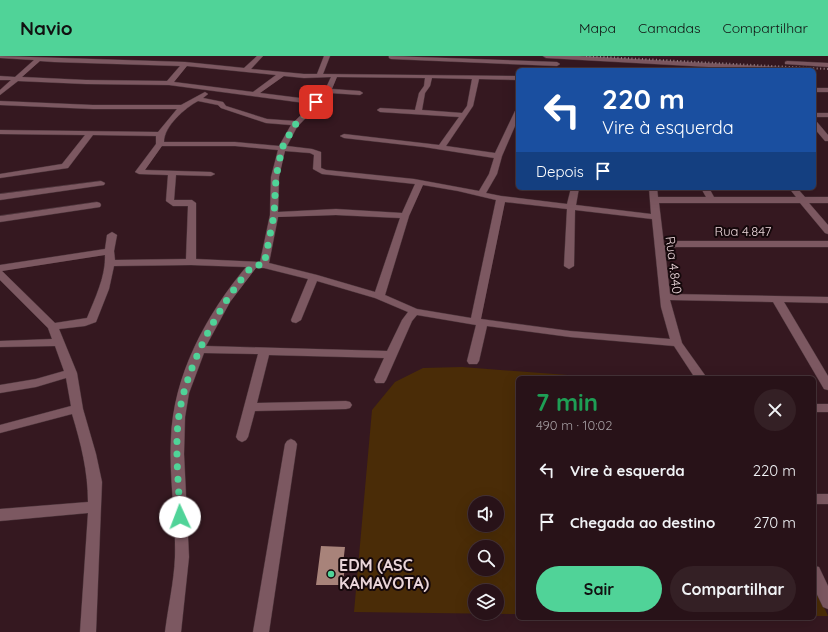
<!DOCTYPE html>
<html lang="pt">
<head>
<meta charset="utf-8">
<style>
  :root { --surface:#281218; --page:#342025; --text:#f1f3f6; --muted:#a59ea2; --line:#443237; --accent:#50d398 }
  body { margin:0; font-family:Quicksand,sans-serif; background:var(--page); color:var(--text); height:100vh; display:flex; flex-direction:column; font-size:15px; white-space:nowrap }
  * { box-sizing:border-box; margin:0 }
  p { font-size:13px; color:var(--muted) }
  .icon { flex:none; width:22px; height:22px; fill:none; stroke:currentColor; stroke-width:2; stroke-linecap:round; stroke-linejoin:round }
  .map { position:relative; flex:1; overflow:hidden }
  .sheet { position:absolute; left:516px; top:320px; width:300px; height:244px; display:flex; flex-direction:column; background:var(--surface); border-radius:6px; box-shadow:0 4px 16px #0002,0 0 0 1px var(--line) }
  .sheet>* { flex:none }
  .top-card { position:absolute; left:516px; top:12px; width:300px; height:122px; border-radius:6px; box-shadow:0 4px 16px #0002,0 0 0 1px var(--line); background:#1a4fa0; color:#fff; overflow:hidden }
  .fabs { position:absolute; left:468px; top:440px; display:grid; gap:8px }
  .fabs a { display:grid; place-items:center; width:36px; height:36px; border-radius:50%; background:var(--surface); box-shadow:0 4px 16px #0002,0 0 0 1px var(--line); font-size:20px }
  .pin { position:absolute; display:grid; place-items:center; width:34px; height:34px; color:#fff; margin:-17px; border-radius:8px; box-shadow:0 2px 6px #0006 }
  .me { position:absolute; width:44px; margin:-22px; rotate:358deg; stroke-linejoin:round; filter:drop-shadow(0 0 3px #0008) }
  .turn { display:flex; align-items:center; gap:14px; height:84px; padding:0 20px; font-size:18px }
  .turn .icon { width:52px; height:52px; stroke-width:2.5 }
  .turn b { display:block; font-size:28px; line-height:34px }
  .then { display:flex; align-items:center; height:38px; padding:0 20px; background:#0003; gap:8px; font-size:15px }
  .round { display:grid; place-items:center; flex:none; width:42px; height:42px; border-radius:21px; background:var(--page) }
  .headline { display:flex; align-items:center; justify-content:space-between; height:68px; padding:0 20px }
  h1 { font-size:24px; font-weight:700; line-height:30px; color:#1e9e55 }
  .action { display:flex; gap:8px; margin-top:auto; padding:8px 20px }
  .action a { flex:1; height:46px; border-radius:24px; background:var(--accent); color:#111; font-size:16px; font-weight:700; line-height:46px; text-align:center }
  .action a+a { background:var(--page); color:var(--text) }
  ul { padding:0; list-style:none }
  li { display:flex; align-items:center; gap:12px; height:52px; padding:0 20px }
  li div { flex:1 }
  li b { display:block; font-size:15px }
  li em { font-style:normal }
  header { display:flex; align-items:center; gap:24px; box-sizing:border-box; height:56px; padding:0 20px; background:var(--accent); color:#111 }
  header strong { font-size:19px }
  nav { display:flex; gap:22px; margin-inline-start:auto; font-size:14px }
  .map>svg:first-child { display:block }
  .green { fill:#4a2c07; fill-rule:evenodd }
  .building { fill:#a8837a }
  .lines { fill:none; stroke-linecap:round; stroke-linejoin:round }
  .street-casing { stroke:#4c353b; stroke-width:1 }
  .street { fill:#7c5861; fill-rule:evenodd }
  .rail { stroke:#987f85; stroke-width:2; stroke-dasharray:1 2.5; stroke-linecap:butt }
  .route { stroke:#50d398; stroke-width:7; stroke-dasharray:0 12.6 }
  .poi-dot { fill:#50d398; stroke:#15080b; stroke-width:1.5 }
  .labels { text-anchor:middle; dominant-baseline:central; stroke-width:4; stroke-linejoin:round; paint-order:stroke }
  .street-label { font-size:13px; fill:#e9d4d8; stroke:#15080b }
  .near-poi-label { font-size:16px; font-weight:bold; fill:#e9d4d8; stroke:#15080b; text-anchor:start }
</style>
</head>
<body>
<header>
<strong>Navio</strong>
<nav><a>Mapa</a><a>Camadas</a><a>Compartilhar</a></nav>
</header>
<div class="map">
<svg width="828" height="576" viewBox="0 0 828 576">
  <rect width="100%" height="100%" fill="#351820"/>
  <path class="green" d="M462 311 607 322H518V558L354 556 372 354 395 326 423 312ZM475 447H497V469H475ZM475 491H497V513H475ZM475 535H497V557H475Z
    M814 529 828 560H814Z"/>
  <path class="building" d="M321 490 345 491 343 508H345L343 529H316Z"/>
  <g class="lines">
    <defs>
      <path id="street" d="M0 0 185 6 244 12 257 0H263L251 13 304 18H317L324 0H330L323 18 518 20V24L479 23 473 50 446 90 495 97 515 55 518 53V63L502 100 497 118 486 137 501 140 567 148 571 132H579L576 149 651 158 649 132H657L658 141H706L701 132H709L714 141H796L789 132H797L805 141H828V147H809L828 169V178L825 177 800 147H659L664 189 675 185H828V191H676L665 195 670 238 828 241V247L784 246 828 320V334L824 333 773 246 670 244 682 287 707 322H695L674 290 570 281 487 270 479 305 477 308H469L467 305 476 269 417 259 412 265 386 324 384 327H376L374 324 384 302 269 299 257 347 346 345 350 346 352 349 350 352 346 353 255 355 248 381 246 384 242 386 238 384 236 381 258 298 204 297 189 337 185 361 184 398 189 501 181 576H165C168 551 174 526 175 501 176 462 169 422 171 383 173 320 206 259 246 211L191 209 114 210 109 233 96 266 85 270 59 273 77 317 83 353 96 398 102 426 96 576H80L88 457 0 465V453L88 446C88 415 81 388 72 358L0 377V369L71 350 66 322 36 331 0 337V329L36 323 64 315 55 290 0 291V285L52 283 48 272 0 224V209L105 193 107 179 112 176 117 179 114 195 115 204 186 203 188 150H173L166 145 168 119 139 118 135 116 156 88V80L93 79 68 112 0 122V118L62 108 85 79 0 78V74L158 76 177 53H93L0 49V45L93 49H181L205 36 208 38 203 42 223 46 226 50 267 63 295 65 312 48 169 29 86 28 18 25 0 39V34L11 24H0V20L15 21 34 4 0 2ZM40 5 54 6 180 10 167 25 86 24 22 21ZM187 10 276 19 253 36 174 26ZM284 20 304 22 331 21 325 34 316 44 260 37ZM337 21 425 22 424 30 419 37 415 54 380 52 377 54 380 56 459 61 439 89 344 78 340 80 344 82 424 91 494 102 489 118 479 135 414 123 326 114 321 112V96L312 93 287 90 297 71 330 37 360 39 363 37 360 35 332 33ZM432 22 472 23 467 50 462 57 422 54 425 37 430 30ZM198 45 218 49 221 52 266 67 291 69 279 90 235 86H164C164 70 185 52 198 45ZM162 90H235L278 94 271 121 270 159 260 206 196 203V147L192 144H174L176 119 211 120 215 118 211 116 145 114ZM285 95 310 97 314 99 313 113 322 118 415 128 402 157 336 153 278 156 279 121ZM423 129 458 135 496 144 471 262 417 253 385 239 409 160ZM505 146 567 153 564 210 569 213 574 210 575 154 652 163 661 251 670 283 570 275 481 263ZM336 159 400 162 375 236 317 219 269 207 278 161ZM105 199C106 220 95 242 87 262L55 267 2 215ZM256 212H264L308 223 291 264 292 266 296 267 301 264 317 225 375 242 408 256 402 264 387 295 206 290 230 246Z
        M389 0 557 6 560 8 557 10 391 3 389 2Z
        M543 0H579L796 12 799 14H763L546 2Z
        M787 5 828 7V11L785 8V6Z
        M814 32H828V36H814Z
        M814 57H828V61H814Z
        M814 66H817L828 79V85H825L814 72Z
        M101 125 105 127 104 129 0 144V138Z
        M97 146 100 147 101 149 100 151 0 166V160Z
        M814 348H828V356H814Z
        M291 383 295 385 297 388 269 576H253L285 388 287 385Z
        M814 438H828V448H814Z
        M814 510 819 511 828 530V553L823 551 814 532Z"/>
    </defs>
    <use href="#street" class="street-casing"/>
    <use href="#street" class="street"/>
    <path class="rail" d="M586 0 828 13"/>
  </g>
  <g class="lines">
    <path class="route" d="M180 461C179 430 175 398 178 367 183 315 219 248 253 209H264L274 159 276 121 282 92 294 70 316 46"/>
  </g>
  <circle class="poi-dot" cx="331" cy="518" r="4"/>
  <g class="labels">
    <g class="street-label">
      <text x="743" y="175">Rua 4.847</text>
      <text transform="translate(674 209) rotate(83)">Rua 4.840</text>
    </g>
    <g class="near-poi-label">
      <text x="339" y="509">EDM (ASC<tspan x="339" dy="18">KAMAVOTA)</tspan></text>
    </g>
  </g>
</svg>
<div class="fabs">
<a><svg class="icon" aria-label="sound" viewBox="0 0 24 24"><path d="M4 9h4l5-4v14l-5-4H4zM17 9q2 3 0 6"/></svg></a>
<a><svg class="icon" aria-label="search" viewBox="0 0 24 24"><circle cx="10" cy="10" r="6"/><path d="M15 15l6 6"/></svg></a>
<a><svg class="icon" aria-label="layers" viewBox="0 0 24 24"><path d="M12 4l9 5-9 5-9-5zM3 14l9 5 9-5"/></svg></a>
</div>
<div class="pin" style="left:316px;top:46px;background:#d93025"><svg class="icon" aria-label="arrive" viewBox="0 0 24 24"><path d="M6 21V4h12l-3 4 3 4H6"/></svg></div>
<svg class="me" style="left:180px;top:461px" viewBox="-20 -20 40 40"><circle r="19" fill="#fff"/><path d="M0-13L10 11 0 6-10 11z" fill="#50d398"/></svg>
<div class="top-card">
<div class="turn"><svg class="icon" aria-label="left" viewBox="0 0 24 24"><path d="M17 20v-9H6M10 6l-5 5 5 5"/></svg><div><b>220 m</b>Vire à esquerda</div></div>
<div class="then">Depois<svg class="icon" aria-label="arrive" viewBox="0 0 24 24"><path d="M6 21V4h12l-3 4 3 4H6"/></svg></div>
</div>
<section class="sheet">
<div class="headline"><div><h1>7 min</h1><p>490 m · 10:02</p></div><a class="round"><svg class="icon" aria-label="close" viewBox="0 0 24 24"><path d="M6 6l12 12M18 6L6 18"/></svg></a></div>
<ul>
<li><svg class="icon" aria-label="left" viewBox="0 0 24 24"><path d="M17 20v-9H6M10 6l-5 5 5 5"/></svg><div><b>Vire à esquerda</b></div><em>220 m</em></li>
<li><svg class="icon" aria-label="arrive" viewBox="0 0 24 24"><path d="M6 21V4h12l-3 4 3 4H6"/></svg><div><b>Chegada ao destino</b></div><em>270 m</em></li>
</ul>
<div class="action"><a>Sair</a><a>Compartilhar</a></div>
</section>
</div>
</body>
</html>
